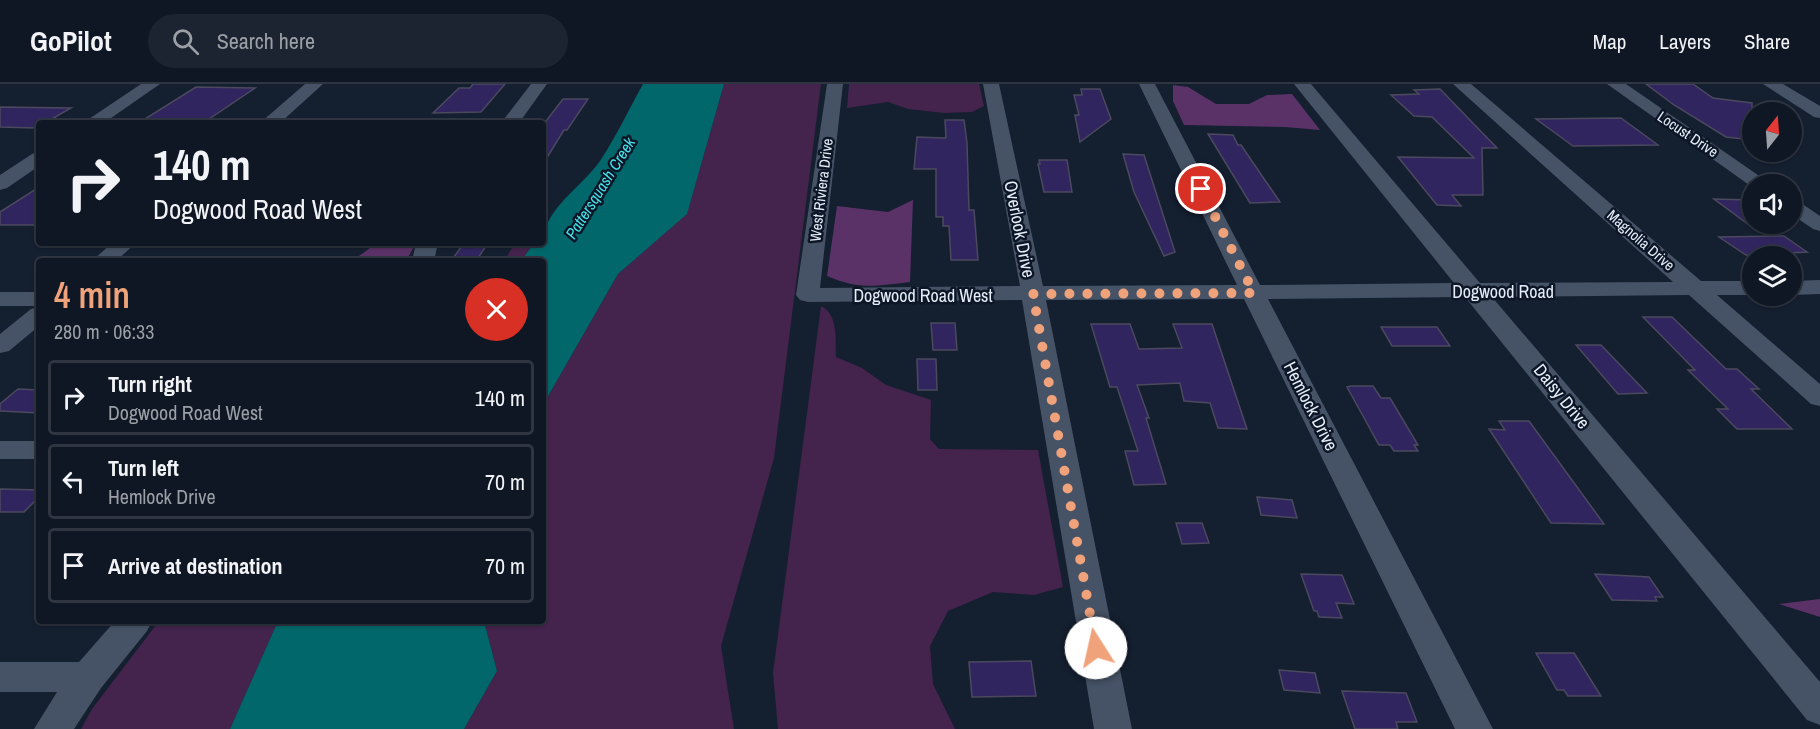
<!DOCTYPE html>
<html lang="en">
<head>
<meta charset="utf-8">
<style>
  :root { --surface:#0f1724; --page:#1d2431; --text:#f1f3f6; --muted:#9b9fa6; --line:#2f3641; --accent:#f0a27a }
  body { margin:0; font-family:"Archivo Narrow",sans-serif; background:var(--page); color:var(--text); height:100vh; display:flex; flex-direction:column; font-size:22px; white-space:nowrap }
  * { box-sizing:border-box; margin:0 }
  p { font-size:20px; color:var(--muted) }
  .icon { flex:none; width:33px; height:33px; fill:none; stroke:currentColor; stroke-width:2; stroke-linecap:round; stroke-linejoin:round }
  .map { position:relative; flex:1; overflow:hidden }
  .drawer { position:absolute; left:36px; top:174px; width:510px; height:366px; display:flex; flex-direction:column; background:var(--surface); border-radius:6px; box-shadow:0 2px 4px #0004,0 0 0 2px var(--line) }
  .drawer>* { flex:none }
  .top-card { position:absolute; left:36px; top:36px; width:510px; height:126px; border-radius:6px; box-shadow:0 2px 4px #0004,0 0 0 2px var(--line); background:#0f1724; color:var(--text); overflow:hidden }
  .needle { width:39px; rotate:17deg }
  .buttons { position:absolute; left:1742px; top:18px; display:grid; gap:12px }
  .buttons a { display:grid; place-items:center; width:60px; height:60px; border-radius:50%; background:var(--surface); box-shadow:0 2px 4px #0004,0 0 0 2px var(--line); font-size:30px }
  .pin { position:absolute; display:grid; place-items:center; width:51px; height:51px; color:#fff; margin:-26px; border:3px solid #fff; border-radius:50%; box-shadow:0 2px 6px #0007 }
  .me { position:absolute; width:66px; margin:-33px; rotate:350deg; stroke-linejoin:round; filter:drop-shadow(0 0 4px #0008) }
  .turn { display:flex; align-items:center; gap:21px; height:126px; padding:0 18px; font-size:27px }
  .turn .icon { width:78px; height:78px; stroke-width:2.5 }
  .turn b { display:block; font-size:42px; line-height:51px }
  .round { display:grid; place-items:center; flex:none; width:63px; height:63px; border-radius:32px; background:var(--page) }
  .summary { display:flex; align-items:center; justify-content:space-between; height:102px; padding:0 18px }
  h1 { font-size:36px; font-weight:600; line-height:45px; color:var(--accent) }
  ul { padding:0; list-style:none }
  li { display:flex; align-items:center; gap:18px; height:75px; margin:0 12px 9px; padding:0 6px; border:3px solid var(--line); border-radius:6px }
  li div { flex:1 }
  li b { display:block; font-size:22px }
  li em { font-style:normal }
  header { display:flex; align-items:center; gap:36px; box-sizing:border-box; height:84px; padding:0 30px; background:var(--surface); border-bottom:2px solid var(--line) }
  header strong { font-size:28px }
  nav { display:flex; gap:33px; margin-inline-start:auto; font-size:21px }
  .search { width:420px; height:54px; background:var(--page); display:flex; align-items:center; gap:15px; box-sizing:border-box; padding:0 21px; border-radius:33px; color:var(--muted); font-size:22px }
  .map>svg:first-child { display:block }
  .green { fill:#44234d }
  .forest { fill:#5b3267 }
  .water { fill:#01676a }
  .building { fill:#30255e; stroke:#4b495e; stroke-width:1.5 }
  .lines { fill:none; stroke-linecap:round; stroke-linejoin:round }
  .minor { fill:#465366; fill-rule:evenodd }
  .route { stroke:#f0a27a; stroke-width:10; stroke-dasharray:0 18 }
  .labels { text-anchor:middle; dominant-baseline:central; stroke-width:5; stroke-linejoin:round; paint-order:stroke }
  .far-street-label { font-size:15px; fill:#e4ecf7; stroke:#0c1626 }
  .far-water-label { font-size:16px; font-style:italic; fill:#43e4eb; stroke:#0c1626 }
  .street-label { font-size:18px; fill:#e4ecf7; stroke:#0c1626 }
</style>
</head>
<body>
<header>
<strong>GoPilot</strong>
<div class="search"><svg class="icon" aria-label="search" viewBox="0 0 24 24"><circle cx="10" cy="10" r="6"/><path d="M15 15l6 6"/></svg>Search here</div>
<nav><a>Map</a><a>Layers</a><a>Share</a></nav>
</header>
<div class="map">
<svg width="1820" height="645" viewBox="0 0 1820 645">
  <rect width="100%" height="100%" fill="#141f30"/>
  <path class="green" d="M724 0H821L774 374 721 562 734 645H464L497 587 484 537H543V321L618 190 687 129Z
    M849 0H979L984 22 972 28 944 29 908 25 888 18 847 24Z
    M515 159H534L521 177H504Z
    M821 222C839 231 835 256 836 273L862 284 886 301 931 316 930 355 939 365 1038 366 1063 503 1034 511 993 508 948 527 930 562 933 600 955 645H778L773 589Z
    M159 537H278L231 643 230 645H81L92 625Z"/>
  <path class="forest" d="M1173 1 1188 3 1216 20H1249L1267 11 1292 10 1320 46 1285 43 1184 41 1173 17Z
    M913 116 910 198C875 202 860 206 827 192L837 122 888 128Z
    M377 159H416L406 177H352Z
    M1820 515V533L1779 520Z"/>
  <path class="water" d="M643 0H724L687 130 618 190 543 321V177H521L534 159H543C543 125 582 103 600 77 616 53 629 25 643 0Z
    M278 537H484L497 587 464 645H230Z"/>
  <path class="building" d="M473 0H505L481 28 433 29 459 4H470Z
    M1646 0H1693L1713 14 1752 19V56L1726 53 1674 21Z
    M196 3 255 4 203 39 140 38Z
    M1081 5H1100L1111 35 1080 58 1075 31H1079L1074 11H1082Z
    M1440 5 1497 64H1482L1483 111H1452L1461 122 1437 121 1398 73 1474 74 1432 33 1414 32 1391 11 1419 10 1414 6Z
    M563 15H588L567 46H564L543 80V41Z
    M0 23 71 24 45 39H39L36 44 0 43Z
    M1621 34 1658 61 1573 62 1536 35Z
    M945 36H964L967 59 969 126H974L978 176H951L949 142H943V133H936V85H914L917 53 946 54Z
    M1208 50 1233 51 1238 61H1241L1280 118 1250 119Z
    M1123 70 1144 71 1175 168 1164 172 1134 108Z
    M1039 76H1067L1072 108H1044L1038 80H1040Z
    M39 103V141H0V128Z
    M1714 115 1752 116V143Z
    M1784 152 1807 168 1746 171 1719 153Z
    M464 159H488L476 177H451Z
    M1643 233H1672L1726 285H1737L1759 305H1751L1792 345H1737L1717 325H1728L1688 286H1695Z
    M931 239H955L957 266H933Z
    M1091 240H1130L1139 265 1182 264 1173 240H1212L1247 345 1218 344 1210 319 1184 317 1180 299 1137 301 1149 334H1146L1166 400 1134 401 1125 367H1138L1117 303H1110Z
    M1381 243H1437L1450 262H1392Z
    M1576 261H1601L1647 309 1618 310Z
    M917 275H936L937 306H918Z
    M1351 302H1373L1381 314H1390L1418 361H1414L1418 367H1394L1390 361H1379L1347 303Z
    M18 305 39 306V329L0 327V320Z
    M1499 337H1529L1604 440 1551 439 1489 345 1505 346Z
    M0 405 39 406V413L24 428H0Z
    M1257 413 1292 416 1297 434 1261 431Z
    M1176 439H1202L1209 459 1182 460Z
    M1301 490 1342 491 1354 520 1336 519 1342 534 1319 533 1317 527H1314Z
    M1595 490 1649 493 1663 513H1655L1657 517 1612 516Z
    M1536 569H1574L1601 612H1568L1564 606H1557Z
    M1031 577 1036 612 972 613 969 578Z
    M1279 586 1315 589 1320 609 1284 606Z
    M1342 607 1406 609 1417 638H1396L1398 645H1355Z"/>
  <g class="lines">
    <path class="minor" d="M141 0H160L104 39H83Z
      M305 0H323L280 39H260Z
      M531 0H547L519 39H501Z
      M827 0H843L820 204 1020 202 983 0H999L1043 202 1237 201 1139 0H1155L1260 201 1454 199 1294 0H1311L1480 199 1673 198 1453 0H1471L1701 197H1752V211H1717L1820 300V322L1811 320 1689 211 1492 213 1820 598V641L1807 636 1465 213 1268 215 1493 645H1455L1244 215 1046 216 1132 645H1094L1022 216 808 218 800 216 796 211Z
      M1607 0H1626L1771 100H1752V103Z
      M1763 0H1783L1820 22V34L1814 33Z
      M39 68V82L7 104 0 106V91L32 70Z
      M1791 115 1798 117 1820 132V147L1813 145 1791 130Z
      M112 159H136L116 177H92Z
      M416 159H438L434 177H412Z
      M1820 196V210L1791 211V197Z
      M0 208H39V222H0Z
      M39 223V242L9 267 0 269V250L31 225Z
      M0 357H39V375H0Z
      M115 537H152L147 547 101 604 74 645H34L57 608H0V578H79Z"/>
  </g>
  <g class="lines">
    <path class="route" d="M1096 564 1033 210 1254 209 1201 105"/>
  </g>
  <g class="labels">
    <g class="far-street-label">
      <text transform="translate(1688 50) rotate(34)">Locust Drive</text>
      <text transform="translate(821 106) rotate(-83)">West Riviera Drive</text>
      <text transform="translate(1641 156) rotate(41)">Magnolia Drive</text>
    </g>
    <g class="far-water-label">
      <text transform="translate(600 104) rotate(-58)">Pattersquash Creek</text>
    </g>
    <g class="street-label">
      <text transform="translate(1020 145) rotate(79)">Overlook Drive</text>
      <text x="1503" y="207">Dogwood Road</text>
      <text x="923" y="211">Dogwood Road West</text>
      <text transform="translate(1562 312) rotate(51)">Daisy Drive</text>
      <text transform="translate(1311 322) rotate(63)">Hemlock Drive</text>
    </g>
  </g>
</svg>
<div class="buttons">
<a><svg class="needle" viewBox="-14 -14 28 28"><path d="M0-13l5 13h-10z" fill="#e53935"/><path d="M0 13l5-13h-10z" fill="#9b9fa6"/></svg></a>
<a><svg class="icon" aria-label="sound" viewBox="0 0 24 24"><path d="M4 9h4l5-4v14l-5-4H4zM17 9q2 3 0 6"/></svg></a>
<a><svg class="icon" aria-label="layers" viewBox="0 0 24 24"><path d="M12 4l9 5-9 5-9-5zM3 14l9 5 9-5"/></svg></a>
</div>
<div class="pin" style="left:1201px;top:105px;background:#d93025"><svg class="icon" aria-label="arrive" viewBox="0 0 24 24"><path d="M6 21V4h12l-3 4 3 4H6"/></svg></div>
<svg class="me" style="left:1096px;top:564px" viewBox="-20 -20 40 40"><circle r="19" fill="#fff"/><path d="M0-13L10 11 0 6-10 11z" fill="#f0a27a"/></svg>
<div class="top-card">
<div class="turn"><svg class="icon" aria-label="right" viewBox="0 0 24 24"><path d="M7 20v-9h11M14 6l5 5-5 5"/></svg><div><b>140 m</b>Dogwood Road West</div></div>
</div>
<section class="drawer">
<div class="summary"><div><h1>4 min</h1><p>280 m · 06:33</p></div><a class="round" style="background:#d93025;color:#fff"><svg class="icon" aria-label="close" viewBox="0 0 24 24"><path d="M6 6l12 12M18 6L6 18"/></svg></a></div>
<ul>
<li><svg class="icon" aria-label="right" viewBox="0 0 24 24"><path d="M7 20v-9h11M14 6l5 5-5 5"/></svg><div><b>Turn right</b><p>Dogwood Road West</p></div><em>140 m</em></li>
<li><svg class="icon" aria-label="left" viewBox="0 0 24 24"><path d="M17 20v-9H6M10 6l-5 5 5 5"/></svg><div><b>Turn left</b><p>Hemlock Drive</p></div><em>70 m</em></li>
<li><svg class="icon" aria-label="arrive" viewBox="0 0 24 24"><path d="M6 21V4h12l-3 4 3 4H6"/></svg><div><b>Arrive at destination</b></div><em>70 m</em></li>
</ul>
</section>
</div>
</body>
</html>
